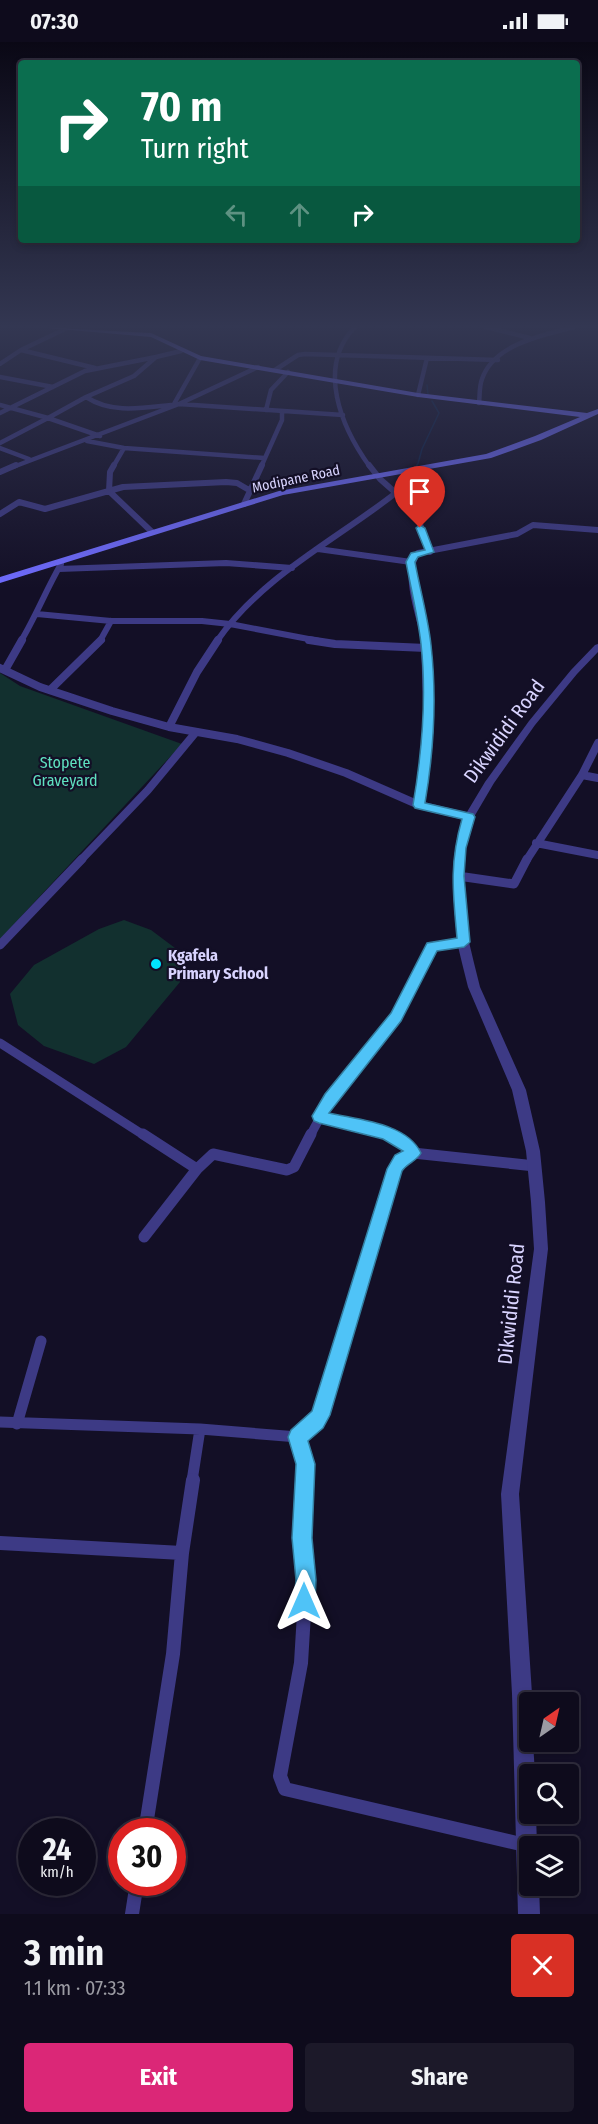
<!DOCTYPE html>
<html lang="en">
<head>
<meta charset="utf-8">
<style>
  :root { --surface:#0e0b1c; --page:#1c1929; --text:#f1f3f6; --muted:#9b9ba3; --line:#2e2b3b; --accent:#db2777 }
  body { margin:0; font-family:"Fira Sans Condensed",sans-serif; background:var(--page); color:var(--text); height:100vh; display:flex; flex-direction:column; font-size:22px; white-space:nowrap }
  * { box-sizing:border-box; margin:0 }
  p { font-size:20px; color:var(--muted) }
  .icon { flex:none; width:33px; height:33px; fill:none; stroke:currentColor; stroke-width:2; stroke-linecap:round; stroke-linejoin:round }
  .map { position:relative; height:1872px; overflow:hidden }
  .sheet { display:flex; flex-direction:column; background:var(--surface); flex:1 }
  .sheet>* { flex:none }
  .guide { position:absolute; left:18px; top:18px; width:562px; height:183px; border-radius:6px; box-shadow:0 3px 9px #0003,0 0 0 2px var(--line); background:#0b6e4f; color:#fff; overflow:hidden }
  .needle { width:39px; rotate:34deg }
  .controls { position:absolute; left:519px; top:1650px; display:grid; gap:12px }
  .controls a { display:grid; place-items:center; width:60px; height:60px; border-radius:6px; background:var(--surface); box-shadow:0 3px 9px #0003,0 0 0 2px var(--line); font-size:30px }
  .speed { position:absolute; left:18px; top:1776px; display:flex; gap:12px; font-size:30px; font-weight:700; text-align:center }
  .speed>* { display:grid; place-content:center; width:78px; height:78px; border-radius:50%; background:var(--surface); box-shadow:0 3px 9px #0003,0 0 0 2px var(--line); line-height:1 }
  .speed small { font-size:15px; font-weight:400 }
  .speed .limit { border:9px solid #d22; background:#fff; color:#111 }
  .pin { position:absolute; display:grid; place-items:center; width:51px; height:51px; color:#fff; margin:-62px -26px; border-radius:50% 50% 50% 0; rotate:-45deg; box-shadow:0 0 6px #0007 }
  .pin .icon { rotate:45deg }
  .me { position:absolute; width:66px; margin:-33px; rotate:0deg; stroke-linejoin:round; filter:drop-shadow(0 0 4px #0008) }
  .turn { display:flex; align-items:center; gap:21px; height:126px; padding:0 24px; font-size:27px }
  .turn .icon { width:78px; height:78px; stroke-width:2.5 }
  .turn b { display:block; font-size:42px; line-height:51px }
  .lanes { display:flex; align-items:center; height:57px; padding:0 24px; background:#0003; justify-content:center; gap:30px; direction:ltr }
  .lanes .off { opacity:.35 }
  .round { display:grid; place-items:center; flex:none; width:63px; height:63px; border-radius:6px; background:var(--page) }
  .overview { display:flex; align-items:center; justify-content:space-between; height:102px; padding:0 24px }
  h1 { font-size:36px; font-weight:700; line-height:45px }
  .cta { display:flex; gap:12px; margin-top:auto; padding:12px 24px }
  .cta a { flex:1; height:69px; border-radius:6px; background:var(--accent); color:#fff; font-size:24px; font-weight:700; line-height:69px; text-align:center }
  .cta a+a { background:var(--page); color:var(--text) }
  .status { display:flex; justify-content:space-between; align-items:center; height:42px; padding:0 30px; background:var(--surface); direction:ltr }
  .status svg { height:16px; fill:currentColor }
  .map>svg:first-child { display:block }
  .green { fill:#12302f }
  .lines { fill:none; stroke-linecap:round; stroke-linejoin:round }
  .stream-far1 { stroke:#0c2248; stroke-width:1.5 }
  .stream { stroke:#0c2248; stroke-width:2 }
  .minor-far5 { stroke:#3d3a85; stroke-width:4.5 }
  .minor-far4 { stroke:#3d3a85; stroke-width:6 }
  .minor-far3 { stroke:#3d3a85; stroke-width:8 }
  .minor-far2 { stroke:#3d3a85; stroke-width:9 }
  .minor-far1 { stroke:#3d3a85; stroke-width:11 }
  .minor { stroke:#3d3a85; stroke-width:14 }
  .tertiary { fill:#3d3a85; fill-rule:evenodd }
  .secondary { fill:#6f6bff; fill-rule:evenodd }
  .route { fill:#4fc3f7; stroke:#337fa1; stroke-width:1.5 }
  .poi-dot { fill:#00e5ff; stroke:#130f26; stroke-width:2 }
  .labels { text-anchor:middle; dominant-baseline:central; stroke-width:4.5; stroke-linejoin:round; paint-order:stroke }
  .far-street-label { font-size:14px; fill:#d9d4ff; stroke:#130f26 }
  .park-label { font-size:16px; fill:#5fe0c0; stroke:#130f26 }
  .poi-label { font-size:16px; font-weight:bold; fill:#d9d4ff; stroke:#130f26; text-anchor:start }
  .near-street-label { font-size:20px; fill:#d9d4ff; stroke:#130f26 }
</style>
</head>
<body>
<div class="status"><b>07:30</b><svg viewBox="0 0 49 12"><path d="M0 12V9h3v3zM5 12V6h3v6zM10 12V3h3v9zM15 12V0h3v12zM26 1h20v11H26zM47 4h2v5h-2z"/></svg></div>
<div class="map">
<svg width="598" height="1872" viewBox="0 0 598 1872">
  <rect width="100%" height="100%" fill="#130f26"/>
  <path class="green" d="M0 631 20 644 182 702 0 897Z
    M124 878 151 888 179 909 180 940 126 1005 94 1022 44 1004 18 983 10 952 34 923 99 887Z"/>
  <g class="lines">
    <path class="stream-far1" d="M427 343 428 352
      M417 425 422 407 439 371 432 359"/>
    <path class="stream" d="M417 426V423"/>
    <path class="minor-far5" d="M355 285C316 325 341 385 370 425
      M486 285 530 296
      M21 308 95 326
      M0 322 21 308 65 287
      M258 325 179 362 343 373
      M275 328 298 313 305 312 498 318
      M0 335 53 345
      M418 353 427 316
      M86 355C112 372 142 366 171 363
      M479 361C480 353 479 345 482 337 494 302 543 293 574 285
      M174 362 200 316
      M0 363 48 376 86 355 134 334 156 315 181 309
      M266 368 271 348 288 330
      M0 371 85 329 156 315
      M87 399 124 406 264 416
      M0 401 48 376 100 394
      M0 406 29 417
      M13 425 179 362
      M113 425 124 406
      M261 425 282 378V369"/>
    <path class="minor-far4" d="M114 423 110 430 109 449 152 490
      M369 423 380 437 415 468 430 510
      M0 430 16 423
      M244 462 262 423
      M0 472 19 460 45 467 123 445 226 440 237 441 249 448
      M318 507 411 520
      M59 527 226 521 292 526
      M37 572 111 579H202L230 582 319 599
      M21 599C36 574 46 548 61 522
      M100 599 111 579
      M217 599C262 534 336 498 397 450
      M425 599C420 577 402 529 418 511L517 492 533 483 598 488"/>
    <path class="minor-far3" d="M309 598 335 602 426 606
      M0 626 40 645 112 669 169 685 237 697 288 711 346 731 419 763 469 775
      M5 628 22 598
      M50 648 101 598
      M169 685 197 630 218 598
      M582 733 598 736
      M419 763 428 697 425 598
      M536 801 598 813
      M80 819 148 748 196 690
      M526 819 582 733 598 701"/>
    <path class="minor-far2" d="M458 834 514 842 527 817
      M0 903 82 817
      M0 1001 145 1094
      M319 1074 392 1094
      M310 1094 330 1057 396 975 430 907 435 904 463 900"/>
    <path class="minor-far1" d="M143 1092 197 1127
      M388 1092 408 1103 413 1111
      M144 1195 197 1127 213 1112 287 1128 294 1125 311 1092
      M0 1380 200 1387
      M17 1382 41 1299
      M298 1395 305 1423 304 1439
      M192 1439 200 1387 298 1395 316 1380 395 1127 401 1117 413 1111 535 1124"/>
    <path class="minor" d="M304 1438 302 1511 306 1538 301 1621 280 1734 285 1747 525 1803
      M0 1501 182 1511 193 1438
      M145 1790 173 1612 182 1511
      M132 1872 137 1840"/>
    <path class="tertiary" d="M598 602V610L577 632 535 683 494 741 474 775 468 791 463 834 469 900 474 921 480 945 526 1048 540 1109 545 1160 548 1207 519 1452 532 1652V1660H530V1700H533L535 1732H530V1772H536L537 1804H530V1844H539L540 1872H518L512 1652 501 1452 534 1207 531 1160 526 1109 512 1048 468 945 462 921 457 900 453 834 458 791 464 775 485 740 529 679 571 628 595 603Z"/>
    <path class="secondary" d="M36 285 151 291 201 314 418 351 587 371 598 367V372L541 398 491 416 283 453 0 541V535L279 449 486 412 535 394 580 375 418 355 200 318 151 295Z"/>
  </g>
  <linearGradient id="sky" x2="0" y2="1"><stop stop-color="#0a0815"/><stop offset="0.52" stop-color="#333752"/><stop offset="1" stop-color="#333752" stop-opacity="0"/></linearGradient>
  <rect width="598" height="547" fill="url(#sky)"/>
  <path class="route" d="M420 483 425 486 434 510 418 515 415 520C420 548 428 575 431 603 437 656 434 708 425 761L473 772 475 775 466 806 464 834 470 900 464 905 437 909 401 979 329 1071C359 1078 407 1081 421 1111 417 1119 407 1121 402 1129L330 1373 323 1386 308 1399 315 1422 312 1496 316 1538 315 1559 312 1566 304 1569 297 1566 294 1559 296 1538 292 1496 296 1422 288 1395 291 1388 312 1369 387 1127 395 1113 403 1109 383 1097 319 1081 314 1079 312 1074 325 1052 391 971 427 901 457 896C453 851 449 822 462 777L415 766 413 763C422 710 427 656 421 602 418 575 411 547 406 520L411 511 425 508 416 486Z"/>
  <circle class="poi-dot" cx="156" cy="922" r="6"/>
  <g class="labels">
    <g class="far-street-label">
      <text transform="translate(296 437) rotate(-12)">Modipane Road</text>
    </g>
    <g class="park-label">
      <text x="65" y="720">Stopete<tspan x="65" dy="18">Graveyard</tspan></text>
    </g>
    <g class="poi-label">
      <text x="168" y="913">Kgafela<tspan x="168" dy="18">Primary School</tspan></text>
    </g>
    <g class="near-street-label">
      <text transform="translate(504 689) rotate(-54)">Dikwididi Road</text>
      <text transform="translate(511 1262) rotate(-84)">Dikwididi Road</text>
    </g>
  </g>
</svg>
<div class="controls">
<a><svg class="needle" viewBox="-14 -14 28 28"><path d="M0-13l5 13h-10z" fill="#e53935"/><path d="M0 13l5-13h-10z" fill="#9b9ba3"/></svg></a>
<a><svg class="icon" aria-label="search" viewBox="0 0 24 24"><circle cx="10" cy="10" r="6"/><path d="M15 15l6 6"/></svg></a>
<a><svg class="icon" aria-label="layers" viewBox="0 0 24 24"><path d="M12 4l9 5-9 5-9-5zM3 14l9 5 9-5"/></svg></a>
</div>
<div class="speed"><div>24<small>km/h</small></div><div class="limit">30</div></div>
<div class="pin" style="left:420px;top:486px;background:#d93025"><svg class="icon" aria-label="arrive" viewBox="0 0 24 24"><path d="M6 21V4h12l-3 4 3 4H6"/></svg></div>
<svg class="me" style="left:304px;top:1559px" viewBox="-20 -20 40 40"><path d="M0-17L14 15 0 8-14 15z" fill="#4fc3f7" stroke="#fff" stroke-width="4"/></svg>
<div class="guide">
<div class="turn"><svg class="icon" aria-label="right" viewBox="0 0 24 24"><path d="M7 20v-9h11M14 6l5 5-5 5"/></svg><div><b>70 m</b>Turn right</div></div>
<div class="lanes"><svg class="icon off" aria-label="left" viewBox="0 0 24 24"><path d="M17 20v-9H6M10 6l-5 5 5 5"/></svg><svg class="icon off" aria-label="ahead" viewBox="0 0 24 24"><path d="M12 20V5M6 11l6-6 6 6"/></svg><svg class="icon" aria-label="right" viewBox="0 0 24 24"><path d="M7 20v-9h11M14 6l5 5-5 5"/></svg></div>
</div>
</div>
<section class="sheet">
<div class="overview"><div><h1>3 min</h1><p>1.1 km · 07:33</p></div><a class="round" style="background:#d93025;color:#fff"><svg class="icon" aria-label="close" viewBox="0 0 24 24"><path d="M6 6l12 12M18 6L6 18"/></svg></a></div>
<div class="cta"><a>Exit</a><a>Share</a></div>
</section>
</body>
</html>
